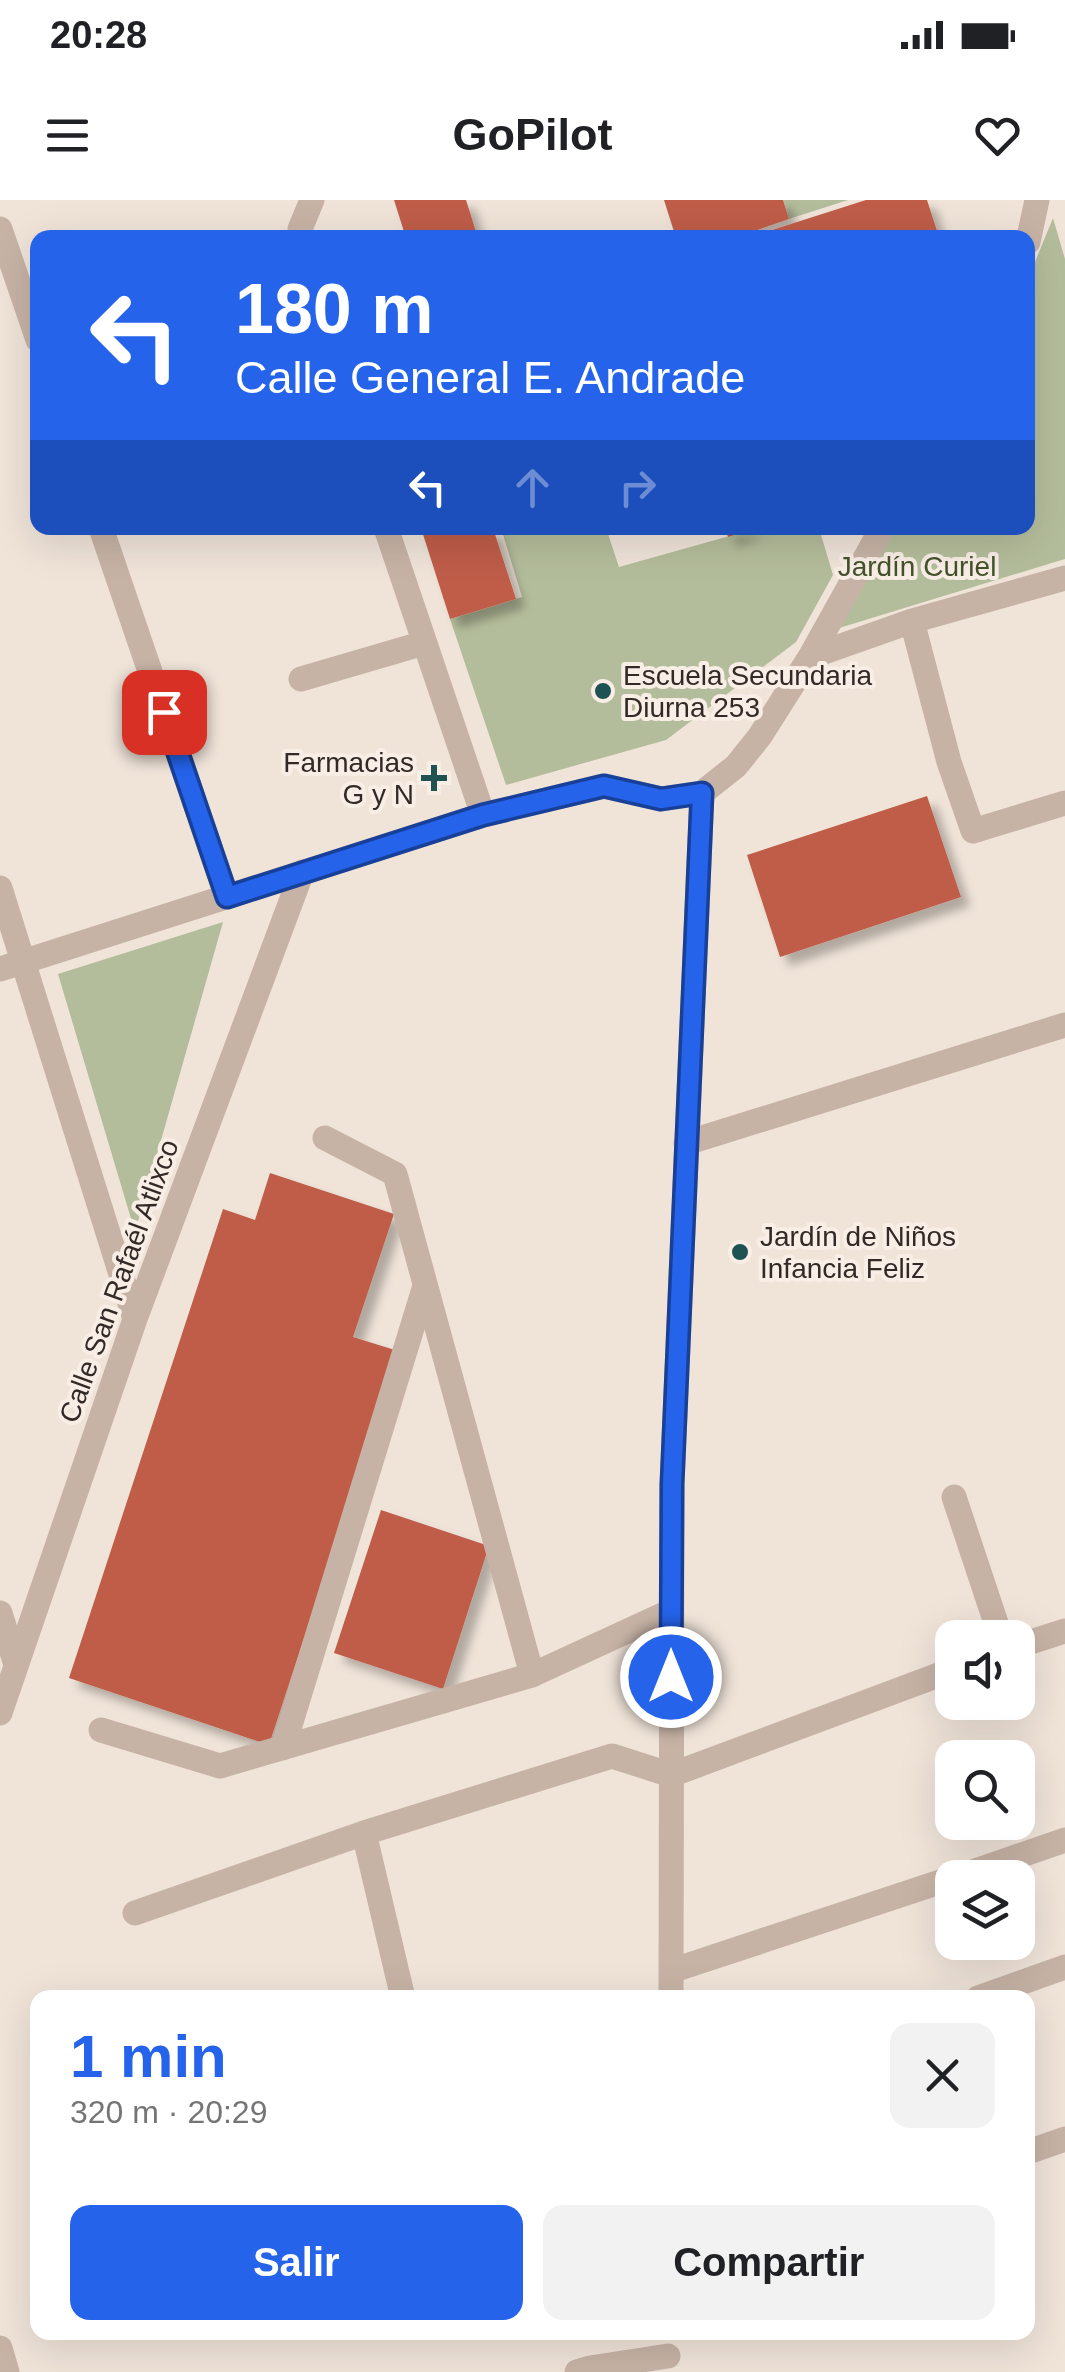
<!DOCTYPE html>
<html lang="es">
<head>
<meta charset="utf-8">
<style>
  :root { --surface:#fff; --page:#f2f2f2; --text:#202124; --muted:#757577; --accent:#2563eb }
  body { margin:0; font-family:Arial,sans-serif; background:var(--page); color:var(--text); height:100vh; display:flex; flex-direction:column; font-size:38px; white-space:nowrap }
  * { box-sizing:border-box; margin:0 }
  p { font-size:32px; color:var(--muted) }
  .icon { flex:none; width:55px; height:55px; fill:none; stroke:currentColor; stroke-width:2; stroke-linecap:round; stroke-linejoin:round }
  .map { position:relative; flex:1; overflow:hidden }
  .details { position:absolute; left:30px; top:1790px; width:1005px; height:350px; display:flex; flex-direction:column; background:var(--surface); border-radius:20px; box-shadow:0 10px 40px #0002 }
  .details>* { flex:none }
  .top-card { position:absolute; left:30px; top:30px; width:1005px; height:305px; border-radius:20px; box-shadow:0 10px 40px #0002; background:#2563eb; color:#fff; overflow:hidden }
  .buttons { position:absolute; left:935px; top:1420px; display:grid; gap:20px }
  .buttons a { display:grid; place-items:center; width:100px; height:100px; border-radius:20px; background:var(--surface); box-shadow:0 10px 40px #0002; font-size:50px }
  .pin { position:absolute; display:grid; place-items:center; width:85px; height:85px; color:#fff; margin:-42px; border-radius:20px; box-shadow:0 5px 15px #0006 }
  .me { position:absolute; width:110px; margin:-55px; rotate:0deg; stroke-linejoin:round; filter:drop-shadow(0 0 8px #0008) }
  .turn { display:flex; align-items:center; gap:35px; height:210px; padding:0 40px; font-size:45px }
  .turn .icon { width:130px; height:130px; stroke-width:2.5 }
  .turn b { display:block; font-size:70px; line-height:85px }
  .lanes { display:flex; align-items:center; height:95px; padding:0 40px; background:#0003; justify-content:center; gap:50px; direction:ltr }
  .lanes .off { opacity:.35 }
  .round { display:grid; place-items:center; flex:none; width:105px; height:105px; border-radius:20px; background:var(--page) }
  .overview { display:flex; align-items:center; justify-content:space-between; height:170px; padding:0 40px }
  h1 { font-size:60px; font-weight:600; line-height:75px; color:var(--accent) }
  .button { display:flex; gap:20px; margin-top:auto; padding:20px 40px }
  .button a { flex:1; height:115px; border-radius:20px; background:var(--accent); color:#fff; font-size:40px; font-weight:600; line-height:115px; text-align:center }
  .button a+a { background:var(--page); color:var(--text) }
  .status { display:flex; justify-content:space-between; align-items:center; height:70px; padding:0 50px; background:var(--surface); direction:ltr }
  .status svg { height:28px; fill:currentColor }
  header { display:flex; justify-content:space-between; align-items:center; height:130px; padding:0 40px; background:var(--surface); font-size:45px; font-weight:600 }
  .map>svg:first-child { display:block }
  .green { fill:#b4bd9b }
  .building { fill:#bf5d48; filter:url(#shadow) }
  .lines { fill:none; stroke-linecap:round; stroke-linejoin:round }
  .minor { stroke:#c7b3a6; stroke-width:25 }
  .route-casing { stroke:#184099; stroke-width:25 }
  .route { stroke:#2563eb; stroke-width:18 }
  .poi-dot { fill:#1f5252; stroke:#f8eee5; stroke-width:4 }
  .labels { text-anchor:middle; dominant-baseline:central; stroke-width:8; stroke-linejoin:round; paint-order:stroke }
  .park-label { font-size:28px; fill:#45502c; stroke:#f8eee5 }
  .poi-label { font-size:28px; fill:#332a27; stroke:#f8eee5; text-anchor:start }
  .street-label { font-size:28px; fill:#332a27; stroke:#f8eee5 }
</style>
</head>
<body>
<div class="status"><b>20:28</b><svg viewBox="0 0 49 12"><path d="M0 12V9h3v3zM5 12V6h3v6zM10 12V3h3v9zM15 12V0h3v12zM26 1h20v11H26zM47 4h2v5h-2z"/></svg></div>
<header><svg class="icon" aria-label="menu" viewBox="0 0 24 24"><path d="M4 6h16M4 12h16M4 18h16"/></svg>GoPilot<svg class="icon" aria-label="heart" viewBox="0 0 24 24"><path d="M12 20l-8-8c-3-5 5-10 8-4 3-6 11-1 8 4z"/></svg></header>
<div class="map">
<svg width="1065" height="2172" viewBox="0 0 1065 2172">
  <defs>
    <filter id="shadow"><feDropShadow dx="9" dy="9" stdDeviation="5" flood-color="#0004"/></filter>
  </defs>
  <rect width="100%" height="100%" fill="#f0e4d9"/>
  <path class="green" d="M783 0H848L789 19Z
    M1053 18 1065 59V359L836 429 896 328H1028V79Z
    M501 328H606L619 367 758 328H819L833 375 796 442 666 540 506 585 450 419 522 397Z
    M223 722 135 1032 58 774Z"/>
  <path class="building" d="M394 0H466L478 38H406Z
    M664 0H783L789 19 734 38H676Z
    M866 0H927L939 37 747 38Z
    M421 328H493L516 399 450 419Z
    M725 328H756L728 337Z
    M927 596 961 697 780 757 747 655Z
    M270 973 394 1014 353 1137 398 1151 269 1545 69 1478 223 1009 255 1020Z
    M381 1310 489 1346 443 1489 334 1453Z"/>
  <g class="lines">
    <path class="minor" d="M0 29 38 140
      M302 38 300 29 312 0
      M1028 42 1037 0
      M101 328 227 697
      M386 328 483 615
      M912 421 949 562 973 631 1065 603
      M810 457 912 421 1065 378
      M301 479 424 443
      M0 688 135 1119
      M0 769 483 615 604 586 661 599 702 593 736 566 760 536 810 457 882 328
      M325 938 395 974 532 1475
      M686 943 1065 825
      M954 1297 1001 1438
      M0 1413 16 1465
      M1018 1446 1065 1431
      M0 1513 135 1119 302 672
      M101 1530 220 1566 532 1475 671 1411
      M283 1548 424 1089
      M364 1633 403 1798
      M955 1678 1065 1640
      M135 1713 364 1633 612 1556 671 1575 952 1470
      M671 1771 952 1678
      M671 1798 672 1284 702 593
      M978 1798 1065 1767
      M1028 1952 1065 1939
      M0 2148 7 2172
      M577 2172 590 2168 668 2156"/>
  </g>
  <g class="lines">
    <defs>
      <path id="route" d="M164 512 227 697 483 615 604 586 661 599 702 593 672 1284 671 1477"/>
    </defs>
    <use href="#route" class="route-casing"/>
    <use href="#route" class="route"/>
  </g>
  <g class="poi-dot">
    <circle cx="603" cy="491" r="10"/>
    <path d="M429 563h10v10h10v10h-10v10h-10v-10h-10v-10h10z"/>
    <circle cx="740" cy="1052" r="10"/>
  </g>
  <g class="labels">
    <g class="park-label">
      <text x="917" y="366">Jardín Curiel</text>
    </g>
    <g class="poi-label">
      <text x="623" y="475">Escuela Secundaria<tspan x="623" dy="32">Diurna 253</tspan></text>
      <text x="414" y="562" text-anchor="end">Farmacias<tspan x="414" dy="32">G y N</tspan></text>
      <text x="760" y="1036">Jardín de Niños<tspan x="760" dy="32">Infancia Feliz</tspan></text>
    </g>
    <g class="street-label">
      <text transform="translate(119 1081) rotate(-70)">Calle San Rafaél Atlixco</text>
    </g>
  </g>
</svg>
<div class="buttons">
<a><svg class="icon" aria-label="sound" viewBox="0 0 24 24"><path d="M4 9h4l5-4v14l-5-4H4zM17 9q2 3 0 6"/></svg></a>
<a><svg class="icon" aria-label="search" viewBox="0 0 24 24"><circle cx="10" cy="10" r="6"/><path d="M15 15l6 6"/></svg></a>
<a><svg class="icon" aria-label="layers" viewBox="0 0 24 24"><path d="M12 4l9 5-9 5-9-5zM3 14l9 5 9-5"/></svg></a>
</div>
<div class="pin" style="left:164px;top:512px;background:#d93025"><svg class="icon" aria-label="arrive" viewBox="0 0 24 24"><path d="M6 21V4h12l-3 4 3 4H6"/></svg></div>
<svg class="me" style="left:671px;top:1477px" viewBox="-20 -20 40 40"><circle r="17" fill="#2563eb" stroke="#fff" stroke-width="3"/><path d="M0-11L8 9 0 5-8 9z" fill="#fff"/></svg>
<div class="top-card">
<div class="turn"><svg class="icon" aria-label="left" viewBox="0 0 24 24"><path d="M17 20v-9H6M10 6l-5 5 5 5"/></svg><div><b>180 m</b>Calle General E. Andrade</div></div>
<div class="lanes"><svg class="icon" aria-label="left" viewBox="0 0 24 24"><path d="M17 20v-9H6M10 6l-5 5 5 5"/></svg><svg class="icon off" aria-label="ahead" viewBox="0 0 24 24"><path d="M12 20V5M6 11l6-6 6 6"/></svg><svg class="icon off" aria-label="right" viewBox="0 0 24 24"><path d="M7 20v-9h11M14 6l5 5-5 5"/></svg></div>
</div>
<section class="details">
<div class="overview"><div><h1>1 min</h1><p>320 m · 20:29</p></div><a class="round"><svg class="icon" aria-label="close" viewBox="0 0 24 24"><path d="M6 6l12 12M18 6L6 18"/></svg></a></div>
<div class="button"><a>Salir</a><a>Compartir</a></div>
</section>
</div>
</body>
</html>
